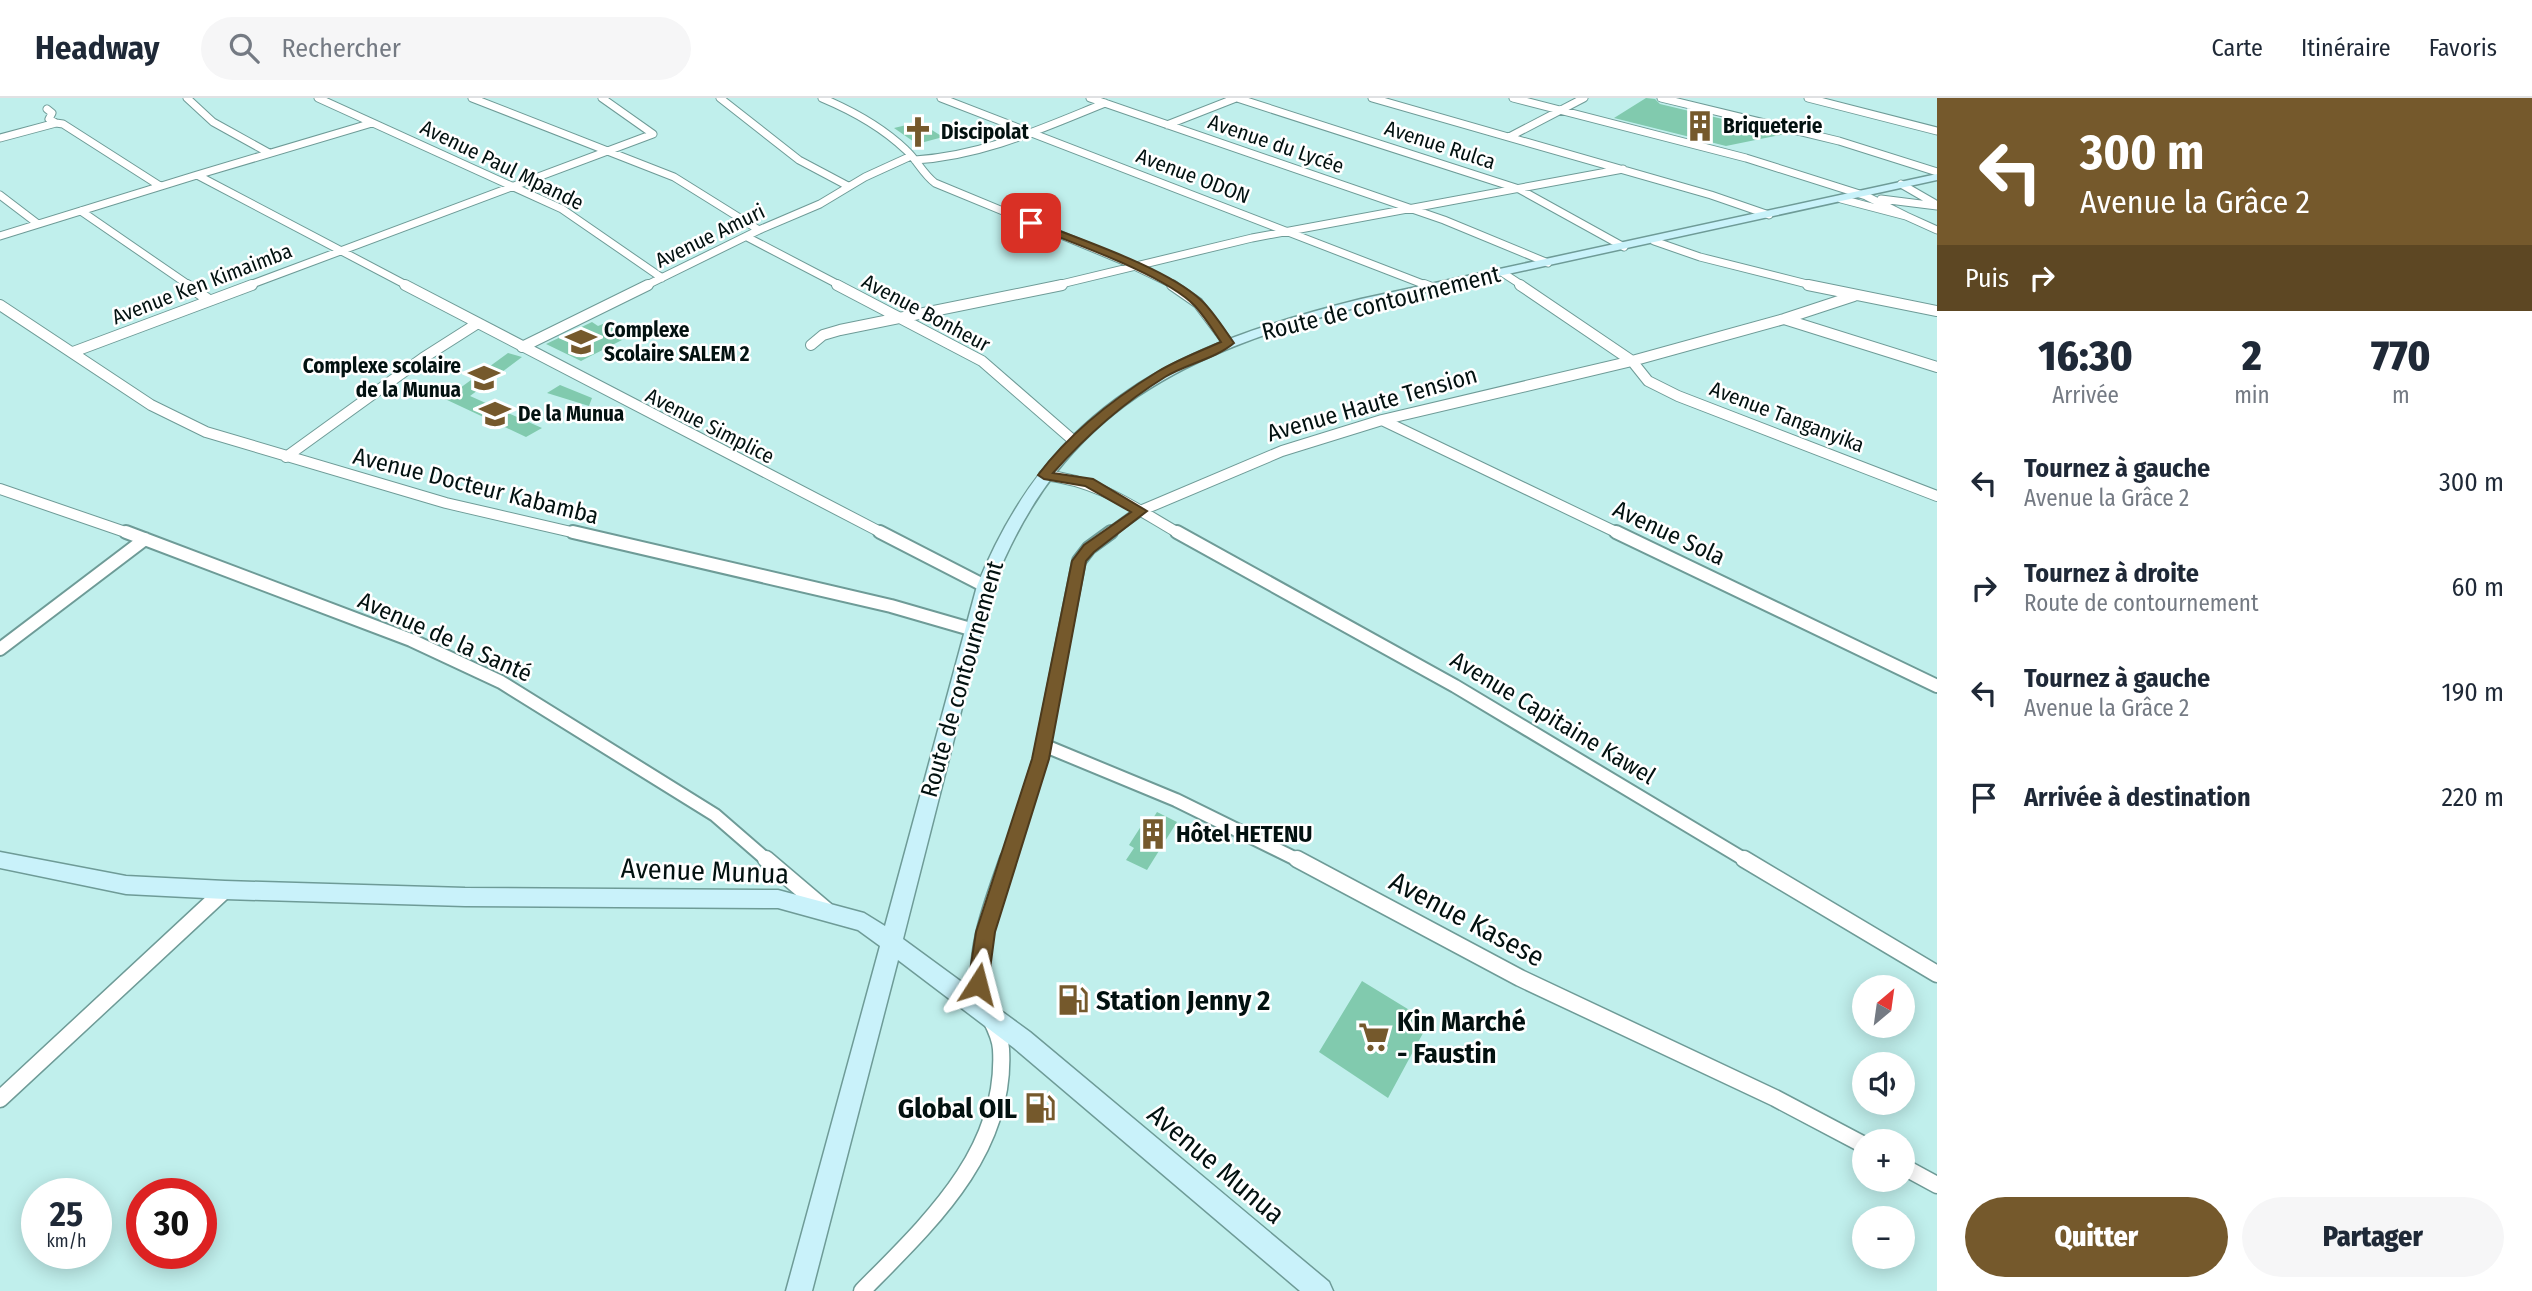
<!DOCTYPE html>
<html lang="fr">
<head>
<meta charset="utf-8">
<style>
  :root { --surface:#fff; --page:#f6f6f7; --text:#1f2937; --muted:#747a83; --line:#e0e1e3; --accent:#75592c }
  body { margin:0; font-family:"Fira Sans Condensed",sans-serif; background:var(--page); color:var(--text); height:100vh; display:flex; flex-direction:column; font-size:26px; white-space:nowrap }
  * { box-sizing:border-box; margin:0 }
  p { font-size:23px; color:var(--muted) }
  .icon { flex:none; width:38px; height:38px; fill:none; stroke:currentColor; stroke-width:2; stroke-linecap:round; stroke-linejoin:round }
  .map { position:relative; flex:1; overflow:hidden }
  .side { display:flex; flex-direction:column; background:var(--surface); width:595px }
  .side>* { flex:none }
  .top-card { background:#75592c; color:#fff; overflow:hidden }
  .needle { width:46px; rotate:29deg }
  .tools { position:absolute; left:1852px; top:877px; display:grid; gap:14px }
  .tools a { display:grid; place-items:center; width:63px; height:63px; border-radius:50%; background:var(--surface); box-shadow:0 4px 18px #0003; font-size:35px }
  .speed { position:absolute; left:21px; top:1080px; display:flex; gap:14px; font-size:35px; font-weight:700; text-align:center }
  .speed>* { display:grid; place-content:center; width:91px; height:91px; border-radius:50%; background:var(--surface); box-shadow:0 4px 18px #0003; line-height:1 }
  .speed small { font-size:18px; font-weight:400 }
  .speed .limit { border:10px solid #d22; background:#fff; color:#111 }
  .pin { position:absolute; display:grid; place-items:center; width:60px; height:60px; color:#fff; margin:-30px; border-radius:14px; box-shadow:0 4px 10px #0006 }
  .me { position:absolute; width:77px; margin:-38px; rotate:9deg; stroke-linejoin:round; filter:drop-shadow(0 0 5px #0008) }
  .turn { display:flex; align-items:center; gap:24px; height:147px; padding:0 28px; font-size:32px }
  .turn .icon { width:91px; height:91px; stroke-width:2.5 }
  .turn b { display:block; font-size:49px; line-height:60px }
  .then { display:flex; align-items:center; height:66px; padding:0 28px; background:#0003; gap:14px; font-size:26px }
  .eta { display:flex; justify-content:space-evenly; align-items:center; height:119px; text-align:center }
  .eta b { font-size:42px; font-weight:800; line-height:49px }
  .action { display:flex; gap:14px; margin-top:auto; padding:14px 28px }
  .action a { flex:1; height:80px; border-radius:42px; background:var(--accent); color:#fff; font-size:28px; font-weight:800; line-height:80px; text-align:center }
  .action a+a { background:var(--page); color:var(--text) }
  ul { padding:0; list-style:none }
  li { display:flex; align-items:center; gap:21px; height:105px; padding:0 28px }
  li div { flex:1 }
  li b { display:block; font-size:26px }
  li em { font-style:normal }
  header { display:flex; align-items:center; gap:42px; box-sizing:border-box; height:98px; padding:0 35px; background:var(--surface); border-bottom:2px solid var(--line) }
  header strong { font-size:33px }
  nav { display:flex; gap:38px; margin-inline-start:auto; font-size:24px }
  .search { width:490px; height:63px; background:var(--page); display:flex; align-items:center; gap:18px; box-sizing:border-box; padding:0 24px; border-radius:38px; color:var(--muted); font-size:26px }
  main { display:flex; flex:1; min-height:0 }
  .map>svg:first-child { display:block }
  .building { fill:#81caae }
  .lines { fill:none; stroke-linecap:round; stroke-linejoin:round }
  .street-far3-casing { stroke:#6e9b97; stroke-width:9 }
  .street-far2-casing { stroke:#6e9b97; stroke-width:12 }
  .street-far1-casing { stroke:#6e9b97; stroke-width:16 }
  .street-casing { stroke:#6e9b97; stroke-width:19 }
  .secondary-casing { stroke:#6e9b97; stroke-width:3 }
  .street-far3 { stroke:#fff; stroke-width:7 }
  .street-far2 { stroke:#fff; stroke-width:10 }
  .street-far1 { stroke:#fff; stroke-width:12 }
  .street { stroke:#fff; stroke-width:16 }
  .secondary { fill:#c9f2fa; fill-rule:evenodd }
  .route { fill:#75592c; stroke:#4c3a1d; stroke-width:2 }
  .labels { text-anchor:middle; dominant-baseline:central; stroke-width:5; stroke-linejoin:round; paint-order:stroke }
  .far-poi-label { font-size:21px; font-weight:bold; fill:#021110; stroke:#fff; text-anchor:start }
  .far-street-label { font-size:21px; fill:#021110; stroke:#fff }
  .street-label { font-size:24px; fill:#021110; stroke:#fff }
  .poi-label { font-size:24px; font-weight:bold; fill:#021110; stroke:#fff; text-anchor:start }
  .near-street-label { font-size:28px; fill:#021110; stroke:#fff }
  .near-poi-label { font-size:28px; font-weight:bold; fill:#021110; stroke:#fff; text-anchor:start }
</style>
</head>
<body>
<header>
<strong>Headway</strong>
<div class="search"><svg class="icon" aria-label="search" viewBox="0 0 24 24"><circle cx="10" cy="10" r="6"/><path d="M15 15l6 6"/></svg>Rechercher</div>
<nav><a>Carte</a><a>Itinéraire</a><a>Favoris</a></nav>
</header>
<main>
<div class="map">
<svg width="1937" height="1193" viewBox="0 0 1937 1193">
  <rect width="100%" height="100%" fill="#c0efec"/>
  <path class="building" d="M1646 0 1655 1 1660 6 1785 36 1726 48 1614 20Z
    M919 24 943 39 917 46 894 30Z
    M612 222 624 228 611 235 622 242 581 263 546 246 592 224 598 228Z
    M508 255 522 259 470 298 542 330 526 339 445 301Z
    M560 287 592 300 589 308 547 295Z
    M1157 714 1177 724 1147 772 1126 762 1134 750 1129 747 1145 722 1150 725Z
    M1362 883 1429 924 1388 1000 1319 954Z"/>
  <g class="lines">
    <defs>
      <path id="street-far3" d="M187 0 213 24 269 55
        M318 0 562 111 662 180
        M472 0 674 79 759 132
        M720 0 799 62 848 88
        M822 0C853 13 882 29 906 52 917 62 923 76 935 85L1124 163 1176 188
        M941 0 1428 188
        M1090 0 1444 122 1548 165
        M1237 0 1519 91 1624 149
        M1372 0 1711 97 1769 117
        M1513 0 1746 60 1866 98 1906 118
        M1661 0 1839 43 1937 74
        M1808 0 1937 33
        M47 11 52 15 49 21 56 25
        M1167 27 1236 0
        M1509 39 1584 0
        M0 40 56 25 63 26 160 88
        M915 62C983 58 1043 30 1105 5
        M197 77 372 25
        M1901 86 1934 105
        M0 97 38 126
        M1841 101 1906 118 1937 132
        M1881 101 1937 108
        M81 113 190 188
        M0 138 197 77 408 188
        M747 139 841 188
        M1654 143 1700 159 1815 188
        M1503 175 1523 188
        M247 188 653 36 602 0
        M645 188 759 132 820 106 865 79 911 58
        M1053 188 1252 140 1623 71"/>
      <path id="street-far2" d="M187 187 209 202
        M405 187 884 436
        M837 187 982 263 1074 343
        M1172 187 1198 205 1228 245
        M1424 187 1432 190
        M1520 187 1632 263 1648 283 1678 298 1937 398
        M1808 187 1937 213
        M0 207 151 307 206 334 446 405 580 436
        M1784 221 1937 269
        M811 247 823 237 840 232 1062 187
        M522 249 648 187
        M73 254 252 187
        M1382 322 1620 436
        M286 359 423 260 478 225
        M1044 377C1099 383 1133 409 1180 436
        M0 391 131 436
        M1108 436 1140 413 1282 353 1382 322 1632 263 1784 221 1854 198"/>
      <path id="street-far1" d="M126 434 411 542 501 584 715 717 768 763
        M573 434 891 508 974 532
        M880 434 985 488
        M1177 434 1455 588 1747 763
        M1616 434 1937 588
        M0 551 145 441
        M1043 647 1176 702 1300 763
        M1008 763 1040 660 1079 463 1089 450 1111 434"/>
      <path id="street" d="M766 761 826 812
        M1297 761 1520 880 1775 1000 1864 1047
        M1744 761 1937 876
        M0 1001 225 792
        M1902 1068 1937 1087
        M862 1193C929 1125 1007 1054 1001 951 1000 931 985 916 981 896 973 852 994 802 1008 761"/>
      <path id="secondary" d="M1937 76V82L1362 208C1186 254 1063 309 993 488L903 841 1030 934 1329 1184 1333 1193H1300L1014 950 898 862 812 1193H786L880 848 858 832 778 810 465 808 225 801 126 796 0 770V754L126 778 225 783 465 790 778 792 864 815 885 828 977 488C1052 303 1178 247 1361 201Z"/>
    </defs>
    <use href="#street-far3" class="street-far3-casing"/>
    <use href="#street-far2" class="street-far2-casing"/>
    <use href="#street-far1" class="street-far1-casing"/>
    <use href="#street" class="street-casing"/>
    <use href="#secondary" class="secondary-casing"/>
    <use href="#street-far3" class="street-far3"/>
    <use href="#street-far2" class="street-far2"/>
    <use href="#street-far1" class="street-far1"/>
    <use href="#street" class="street"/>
    <use href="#secondary" class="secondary"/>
  </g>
  <path class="route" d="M1028 123H1034C1081 142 1165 169 1201 202 1213 213 1224 231 1234 245 1215 261 1186 266 1165 279 1123 305 1086 338 1053 375L1093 381 1147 413 1094 454 1086 463 1049 661 995 834 988 886 985 892 978 895 971 892 968 886 976 834 1032 661 1072 463 1084 447 1131 414 1085 388 1044 381 1038 377C1069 336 1113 301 1157 274 1177 262 1200 253 1221 244 1213 232 1205 219 1195 208 1166 177 1070 144 1028 127Z"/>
  <defs>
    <symbol id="building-bare" viewBox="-9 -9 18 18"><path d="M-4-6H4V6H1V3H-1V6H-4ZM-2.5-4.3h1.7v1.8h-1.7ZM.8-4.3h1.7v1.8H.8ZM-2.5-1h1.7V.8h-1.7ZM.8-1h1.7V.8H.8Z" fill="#75592c" stroke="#fff" stroke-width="2.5" paint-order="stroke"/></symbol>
    <symbol id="church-bare" viewBox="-9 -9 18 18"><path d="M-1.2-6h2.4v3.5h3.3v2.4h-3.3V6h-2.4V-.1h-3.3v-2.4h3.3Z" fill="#75592c" stroke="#fff" stroke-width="2.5" paint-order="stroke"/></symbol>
    <symbol id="school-bare" viewBox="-9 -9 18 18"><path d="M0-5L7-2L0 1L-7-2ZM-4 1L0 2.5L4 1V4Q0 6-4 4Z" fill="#75592c" stroke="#fff" stroke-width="2.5" paint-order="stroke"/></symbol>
    <symbol id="fuel-bare" viewBox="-9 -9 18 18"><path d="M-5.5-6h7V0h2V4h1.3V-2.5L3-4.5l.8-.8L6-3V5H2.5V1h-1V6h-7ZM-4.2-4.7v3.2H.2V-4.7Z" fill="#75592c" stroke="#fff" stroke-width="2.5" paint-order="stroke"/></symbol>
    <symbol id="supermarket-bare" viewBox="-9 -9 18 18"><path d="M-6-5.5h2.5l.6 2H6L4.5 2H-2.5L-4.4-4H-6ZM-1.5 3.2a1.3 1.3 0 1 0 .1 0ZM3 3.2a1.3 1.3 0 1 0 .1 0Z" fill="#75592c" stroke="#fff" stroke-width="2.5" paint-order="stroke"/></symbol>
  </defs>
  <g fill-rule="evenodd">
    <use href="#building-bare" x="1678" y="6" width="44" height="44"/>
    <use href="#church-bare" x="896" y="12" width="44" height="44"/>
    <use href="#school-bare" x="559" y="222" width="44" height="44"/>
    <use href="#school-bare" x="462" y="258" width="44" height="44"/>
    <use href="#school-bare" x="473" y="294" width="44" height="44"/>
    <use href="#building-bare" x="1131" y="714" width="44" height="44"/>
    <use href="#fuel-bare" x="1051" y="880" width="44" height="44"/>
    <use href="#supermarket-bare" x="1352" y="917" width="44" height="44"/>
    <use href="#fuel-bare" x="1018" y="988" width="44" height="44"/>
  </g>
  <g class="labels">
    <g class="far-poi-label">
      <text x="1723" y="28">Briqueterie</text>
      <text x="941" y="34">Discipolat</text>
      <text x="604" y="232">Complexe<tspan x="604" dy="24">Scolaire SALEM 2</tspan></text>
      <text x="461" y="268" text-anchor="end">Complexe scolaire<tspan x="461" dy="24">de la Munua</tspan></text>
      <text x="518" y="316">De la Munua</text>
    </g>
    <g class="far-street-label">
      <text transform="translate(1276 46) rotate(19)">Avenue du Lycée</text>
      <text transform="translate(1440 47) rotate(18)">Avenue Rulca</text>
      <text transform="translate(502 67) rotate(26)">Avenue Paul Mpande</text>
      <text transform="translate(1193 78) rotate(21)">Avenue ODON</text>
      <text transform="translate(710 138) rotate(-26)">Avenue Amuri</text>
      <text transform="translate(202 186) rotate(-21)">Avenue Ken Kimaimba</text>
      <text transform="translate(926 215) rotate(28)">Avenue Bonheur</text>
      <text transform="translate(1787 319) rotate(21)">Avenue Tanganyika</text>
      <text transform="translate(710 328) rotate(27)">Avenue Simplice</text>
    </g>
    <g class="street-label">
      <text transform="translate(1381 205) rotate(-14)">Route de contournement</text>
      <text transform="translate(1372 306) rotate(-16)">Avenue Haute Tension</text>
      <text transform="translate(476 388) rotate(14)">Avenue Docteur Kabamba</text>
      <text transform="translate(1669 435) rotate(25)">Avenue Sola</text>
      <text transform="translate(445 539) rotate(24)">Avenue de la Santé</text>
      <text transform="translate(962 581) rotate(-74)">Route de contournement</text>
      <text transform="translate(1553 620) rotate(31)">Avenue Capitaine Kawel</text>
    </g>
    <g class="poi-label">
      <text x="1176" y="736">Hôtel HETENU</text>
    </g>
    <g class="near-street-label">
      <text transform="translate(705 773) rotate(2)">Avenue Munua</text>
      <text transform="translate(1467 821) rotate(28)">Avenue Kasese</text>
      <text transform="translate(1216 1066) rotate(40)">Avenue Munua</text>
    </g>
    <g class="near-poi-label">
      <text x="1096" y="902">Station Jenny 2</text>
      <text x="1397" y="923">Kin Marché<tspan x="1397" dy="32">- Faustin</tspan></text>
      <text x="1017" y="1010" text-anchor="end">Global OIL</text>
    </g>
  </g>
</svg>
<div class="tools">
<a><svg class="needle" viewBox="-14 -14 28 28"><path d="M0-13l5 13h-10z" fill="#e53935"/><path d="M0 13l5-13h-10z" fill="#747a83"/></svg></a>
<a><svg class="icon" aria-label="sound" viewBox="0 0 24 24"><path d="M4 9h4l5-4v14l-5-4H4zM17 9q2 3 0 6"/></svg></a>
<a>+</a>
<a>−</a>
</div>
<div class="speed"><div>25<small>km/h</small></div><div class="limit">30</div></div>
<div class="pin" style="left:1031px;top:125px;background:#d93025"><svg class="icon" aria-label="arrive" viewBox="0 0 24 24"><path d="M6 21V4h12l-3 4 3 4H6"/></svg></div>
<svg class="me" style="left:978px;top:886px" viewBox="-20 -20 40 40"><path d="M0-17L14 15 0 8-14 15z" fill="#75592c" stroke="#fff" stroke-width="4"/></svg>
</div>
<section class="side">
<div class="top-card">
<div class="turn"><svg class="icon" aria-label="left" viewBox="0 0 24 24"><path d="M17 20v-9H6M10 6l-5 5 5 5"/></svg><div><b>300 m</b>Avenue la Grâce 2</div></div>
<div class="then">Puis<svg class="icon" aria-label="right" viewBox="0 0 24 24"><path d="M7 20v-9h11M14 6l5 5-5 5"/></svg></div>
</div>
<div class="eta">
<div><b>16:30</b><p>Arrivée</p></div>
<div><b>2</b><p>min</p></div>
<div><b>770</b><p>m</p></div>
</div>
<ul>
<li><svg class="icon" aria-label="left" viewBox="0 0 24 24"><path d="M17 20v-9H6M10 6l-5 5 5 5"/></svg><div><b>Tournez à gauche</b><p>Avenue la Grâce 2</p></div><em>300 m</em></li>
<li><svg class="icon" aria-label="right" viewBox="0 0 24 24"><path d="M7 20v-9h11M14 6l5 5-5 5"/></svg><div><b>Tournez à droite</b><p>Route de contournement</p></div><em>60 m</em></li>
<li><svg class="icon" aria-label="left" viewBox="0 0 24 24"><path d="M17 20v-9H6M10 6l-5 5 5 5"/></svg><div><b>Tournez à gauche</b><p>Avenue la Grâce 2</p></div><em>190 m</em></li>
<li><svg class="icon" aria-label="arrive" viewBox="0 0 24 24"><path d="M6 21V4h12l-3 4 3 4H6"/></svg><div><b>Arrivée à destination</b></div><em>220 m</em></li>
</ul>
<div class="action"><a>Quitter</a><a>Partager</a></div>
</section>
</main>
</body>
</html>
